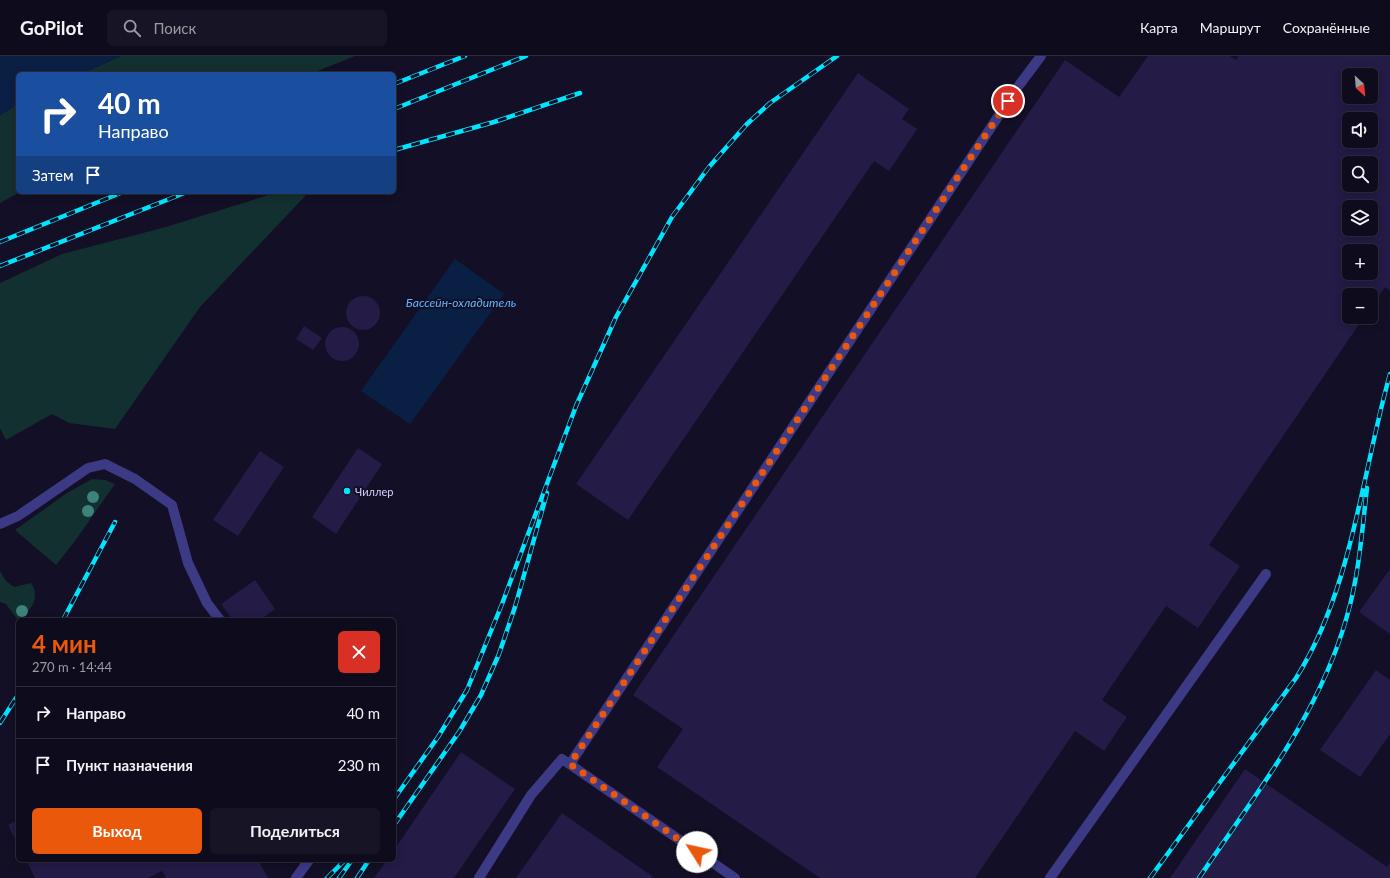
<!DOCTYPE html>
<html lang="ru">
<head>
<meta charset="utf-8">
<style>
  :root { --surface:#0e0b1c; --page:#171425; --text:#f1f3f6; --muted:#9b9ba3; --line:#2e2b3b; --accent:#ea580c }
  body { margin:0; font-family:Lato,sans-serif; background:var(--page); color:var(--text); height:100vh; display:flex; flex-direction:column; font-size:15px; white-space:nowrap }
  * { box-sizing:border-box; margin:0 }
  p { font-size:13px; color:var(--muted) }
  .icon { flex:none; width:22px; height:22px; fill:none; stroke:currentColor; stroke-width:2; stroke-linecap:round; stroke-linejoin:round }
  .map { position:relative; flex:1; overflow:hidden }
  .side { position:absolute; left:16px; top:562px; width:380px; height:244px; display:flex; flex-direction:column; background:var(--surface); border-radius:6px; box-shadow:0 2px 10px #0003,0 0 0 1px var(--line) }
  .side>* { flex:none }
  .top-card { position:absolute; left:16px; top:16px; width:380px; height:122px; border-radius:6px; box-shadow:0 2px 10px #0003,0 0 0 1px var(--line); background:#1a4fa0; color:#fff; overflow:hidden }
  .needle { width:26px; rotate:154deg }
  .fabs { position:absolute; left:1342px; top:12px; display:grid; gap:8px }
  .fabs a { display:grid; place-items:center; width:36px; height:36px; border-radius:6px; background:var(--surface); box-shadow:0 2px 10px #0003,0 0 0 1px var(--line); font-size:20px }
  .pin { position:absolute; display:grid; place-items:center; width:34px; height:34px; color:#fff; margin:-17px; border:2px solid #fff; border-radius:50%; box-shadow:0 1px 4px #0007 }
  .me { position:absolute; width:44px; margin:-22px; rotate:305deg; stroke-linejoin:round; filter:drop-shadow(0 0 3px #0008) }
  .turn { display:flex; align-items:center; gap:14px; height:84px; padding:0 16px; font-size:18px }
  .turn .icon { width:52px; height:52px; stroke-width:2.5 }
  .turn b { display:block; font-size:28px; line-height:34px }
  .then { display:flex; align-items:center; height:38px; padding:0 16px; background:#0003; gap:8px; font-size:15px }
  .round { display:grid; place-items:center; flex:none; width:42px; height:42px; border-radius:6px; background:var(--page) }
  .summary { display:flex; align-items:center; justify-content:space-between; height:68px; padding:0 16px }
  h1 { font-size:24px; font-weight:700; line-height:30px; color:var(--accent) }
  .button { display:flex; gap:8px; margin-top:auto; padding:8px 16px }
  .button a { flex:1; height:46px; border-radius:6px; background:var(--accent); color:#fff; font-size:16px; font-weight:700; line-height:46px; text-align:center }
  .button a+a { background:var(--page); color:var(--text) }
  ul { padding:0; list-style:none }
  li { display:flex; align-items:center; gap:12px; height:52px; padding:0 16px; border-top:1px solid var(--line) }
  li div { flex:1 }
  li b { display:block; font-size:15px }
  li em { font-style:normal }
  header { display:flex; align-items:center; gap:24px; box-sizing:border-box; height:56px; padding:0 20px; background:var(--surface); border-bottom:1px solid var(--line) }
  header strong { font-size:19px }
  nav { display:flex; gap:22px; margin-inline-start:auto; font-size:14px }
  .search { width:280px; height:36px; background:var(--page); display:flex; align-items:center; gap:10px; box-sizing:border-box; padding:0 14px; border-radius:6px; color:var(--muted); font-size:15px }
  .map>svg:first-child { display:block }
  .green { fill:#12302f }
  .water { fill:#0a1f44 }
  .building { fill:#241b47; fill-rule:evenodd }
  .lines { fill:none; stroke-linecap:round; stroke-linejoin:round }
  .service { stroke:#3d3a85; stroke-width:10 }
  .rail-casing { stroke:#00e5ff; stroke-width:4.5 }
  .rail { stroke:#130f26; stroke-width:3; stroke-dasharray:9; stroke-linecap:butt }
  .tree { fill:#3d827b }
  .route { stroke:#ea580c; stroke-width:7; stroke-dasharray:0 12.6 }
  .poi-dot { fill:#00e5ff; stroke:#130f26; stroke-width:1.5 }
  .labels { text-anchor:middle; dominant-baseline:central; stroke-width:4; stroke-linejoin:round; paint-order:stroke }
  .poi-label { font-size:11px; fill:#d9d4ff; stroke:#130f26; text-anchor:start }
  .water-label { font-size:12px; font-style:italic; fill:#62b6ff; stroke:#130f26 }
</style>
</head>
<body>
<header>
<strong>GoPilot</strong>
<div class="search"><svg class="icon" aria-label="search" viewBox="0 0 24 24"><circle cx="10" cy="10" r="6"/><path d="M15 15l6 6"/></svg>Поиск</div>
<nav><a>Карта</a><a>Маршрут</a><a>Сохранённые</a></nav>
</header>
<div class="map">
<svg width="1390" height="822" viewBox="0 0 1390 822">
  <rect width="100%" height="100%" fill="#130f26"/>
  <path class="green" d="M121 0H355L310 18H81Z
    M18 48V136H20L0 147V59Z
    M278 136H309L200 251 115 373 69 367 52 358 6 384 0 372V227L62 198 166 171Z
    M92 423 105 424 115 428 75 485 56 509 15 474 67 437Z
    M0 515 6 525 14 531 31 527C41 541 31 557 17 563L6 548 0 546Z"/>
  <path class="water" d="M0 0H121L81 18H18V48L0 59Z
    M455 203 504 238 410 368 361 335Z"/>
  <path class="building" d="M1148 0H1230L1236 4 1238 0H1390V235L1385 231 1371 251V239H1349V261H1364L1209 489 1240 510 1198 572 1166 550 1102 644 1127 661 1104 695 1075 675 975 822H820L657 711 683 673 633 639 1065 4 1119 41ZM1349 19H1371V41H1349ZM1349 63H1371V85H1349ZM1349 107H1371V129H1349ZM1349 151H1371V173H1349ZM1349 195H1371V217H1349Z
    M858 17 909 53 902 63 917 73 889 115 874 105 628 464 576 428Z
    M346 257a17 17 0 1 1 34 0a17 17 0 1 1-34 0Z
    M304 270 322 282 313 294 296 283Z
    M325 288a17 17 0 1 1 34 0a17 17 0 1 1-34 0Z
    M358 392 382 408 336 478 312 461Z
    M260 395 284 411 238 480 213 464Z
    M1390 513V578L1359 556Z
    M255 524 275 553 263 562 264 564H233L221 548Z
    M1376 614 1390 624V678L1360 721 1320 694Z
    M461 696 515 733 454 822H374L387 804H394V794Z
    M1245 713 1387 811 1390 806V822H1170Z
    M562 757 652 820 651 822H516Z
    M18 764V789L8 769Z
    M26 804H258L268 822H166L162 815 148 822H35Z"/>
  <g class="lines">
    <path class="service" d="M0 468 18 460 88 412 105 408 135 423 172 449 188 507 207 547 220 564
      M570 708 1017 32 1041 0
      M296 822 309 804
      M479 822 531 739 562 703 735 822
      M1050 822 1266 518"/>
    <defs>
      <path id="rail" d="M394 28 465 0
        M394 53 526 0
        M394 94 494 66 580 37
        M0 186 123 136
        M0 210 187 136
        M63 564 115 466
        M0 667 18 639
        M394 743 438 681 467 634 502 548 576 350 616 261 672 161 709 111 747 68 770 47 837 0
        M394 769 459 676 481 639 499 598 515 551 547 437
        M327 822 345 804
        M339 822 352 804
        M357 822 369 804
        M1150 822 1296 622C1352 534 1362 417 1390 318
        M1199 822C1255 739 1320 658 1347 560 1359 519 1362 475 1367 432"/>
    </defs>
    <use href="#rail" class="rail-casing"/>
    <use href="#rail" class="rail"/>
  </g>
  <g class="tree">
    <circle cx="93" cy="441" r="6"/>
    <circle cx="88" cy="455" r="6"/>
    <circle cx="22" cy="555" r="6"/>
  </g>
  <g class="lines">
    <path class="route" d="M697 796 570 708 1008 45"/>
  </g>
  <circle class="poi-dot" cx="347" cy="435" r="4"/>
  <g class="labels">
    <g class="poi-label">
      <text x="355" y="435">Чиллер</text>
    </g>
    <g class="water-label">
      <text x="461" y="246">Бассейн-охладитель</text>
    </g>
  </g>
</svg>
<div class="fabs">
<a><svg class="needle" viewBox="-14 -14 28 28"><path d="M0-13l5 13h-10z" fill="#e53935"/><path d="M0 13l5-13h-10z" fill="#9b9ba3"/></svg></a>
<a><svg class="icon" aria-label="sound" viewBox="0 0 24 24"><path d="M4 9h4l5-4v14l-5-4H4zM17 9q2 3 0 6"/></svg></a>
<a><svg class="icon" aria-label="search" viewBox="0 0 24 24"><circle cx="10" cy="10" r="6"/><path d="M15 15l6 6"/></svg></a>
<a><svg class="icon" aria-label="layers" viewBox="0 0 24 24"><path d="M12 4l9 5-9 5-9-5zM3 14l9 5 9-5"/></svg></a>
<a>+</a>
<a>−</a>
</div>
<div class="pin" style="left:1008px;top:45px;background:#d93025"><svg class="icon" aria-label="arrive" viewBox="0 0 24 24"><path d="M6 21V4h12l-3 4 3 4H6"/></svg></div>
<svg class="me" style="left:697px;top:796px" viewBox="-20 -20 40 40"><circle r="19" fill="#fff"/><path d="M0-13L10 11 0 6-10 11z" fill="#ea580c"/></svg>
<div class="top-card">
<div class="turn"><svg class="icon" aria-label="right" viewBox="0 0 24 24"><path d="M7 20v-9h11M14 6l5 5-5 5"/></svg><div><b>40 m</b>Направо</div></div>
<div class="then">Затем<svg class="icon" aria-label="arrive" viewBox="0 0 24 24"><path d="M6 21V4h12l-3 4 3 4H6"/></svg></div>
</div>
<section class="side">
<div class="summary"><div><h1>4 мин</h1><p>270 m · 14:44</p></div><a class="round" style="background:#d93025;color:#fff"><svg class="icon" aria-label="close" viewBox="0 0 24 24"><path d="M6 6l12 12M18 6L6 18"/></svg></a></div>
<ul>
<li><svg class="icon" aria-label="right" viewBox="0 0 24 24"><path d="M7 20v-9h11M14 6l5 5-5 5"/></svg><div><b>Направо</b></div><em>40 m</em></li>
<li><svg class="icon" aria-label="arrive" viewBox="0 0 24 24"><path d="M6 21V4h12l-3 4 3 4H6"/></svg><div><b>Пункт назначения</b></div><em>230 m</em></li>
</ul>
<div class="button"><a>Выход</a><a>Поделиться</a></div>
</section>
</div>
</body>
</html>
